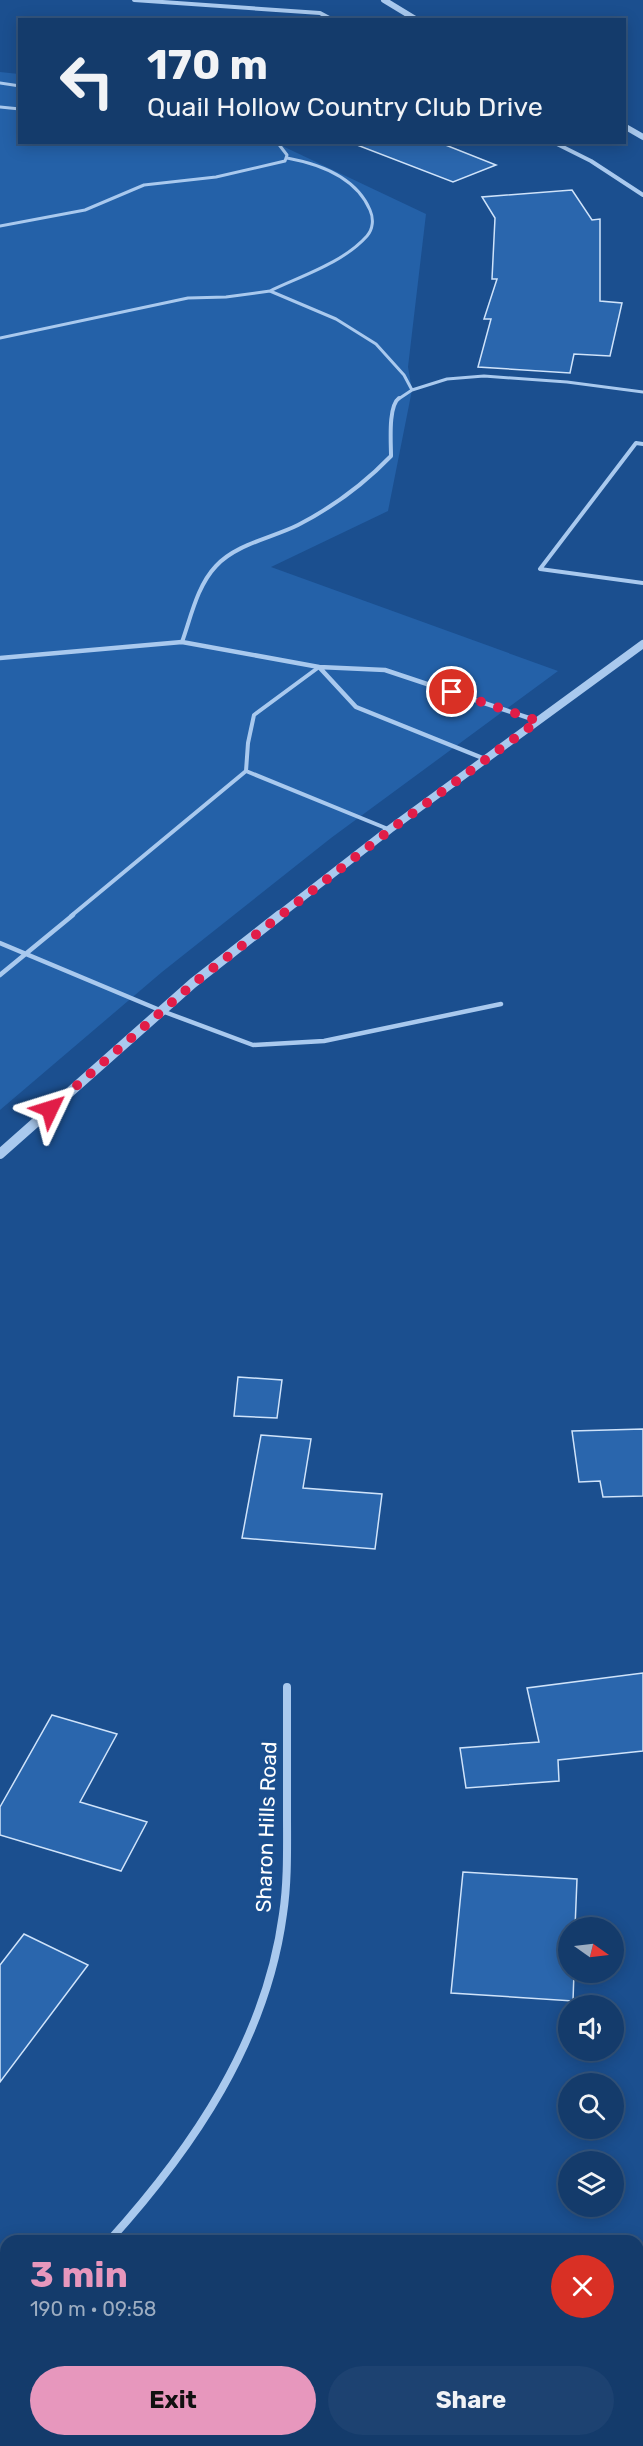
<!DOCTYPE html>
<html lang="en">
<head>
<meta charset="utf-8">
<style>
  :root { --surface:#143b6b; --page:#1d4271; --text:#f1f3f6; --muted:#9dadc1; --line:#33557e; --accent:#e797bd }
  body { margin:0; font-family:Rubik,sans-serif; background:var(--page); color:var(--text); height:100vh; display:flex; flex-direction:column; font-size:22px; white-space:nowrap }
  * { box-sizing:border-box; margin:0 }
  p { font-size:20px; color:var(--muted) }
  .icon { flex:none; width:33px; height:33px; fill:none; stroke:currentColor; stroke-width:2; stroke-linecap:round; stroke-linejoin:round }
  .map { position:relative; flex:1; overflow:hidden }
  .side { position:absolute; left:0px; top:2235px; width:644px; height:212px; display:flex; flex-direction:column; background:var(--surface); border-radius:18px 18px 0 0; box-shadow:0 3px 15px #0003,0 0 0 2px var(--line) }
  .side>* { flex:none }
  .hud { position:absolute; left:18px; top:18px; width:608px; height:126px; border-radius:0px; box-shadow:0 3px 15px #0003,0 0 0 2px var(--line); background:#143b6b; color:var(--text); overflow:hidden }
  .needle { width:39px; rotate:104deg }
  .fabs { position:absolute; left:558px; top:1917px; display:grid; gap:12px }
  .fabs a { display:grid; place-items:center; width:66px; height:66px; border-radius:50%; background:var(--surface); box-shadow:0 3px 15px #0003,0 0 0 2px var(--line); font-size:30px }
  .pin { position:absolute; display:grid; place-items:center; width:51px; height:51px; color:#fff; margin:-26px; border:3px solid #fff; border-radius:50%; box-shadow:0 2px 6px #0007 }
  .me { position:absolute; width:66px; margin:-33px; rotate:49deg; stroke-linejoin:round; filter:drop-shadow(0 0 4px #0008) }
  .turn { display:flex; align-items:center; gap:21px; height:126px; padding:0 30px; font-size:27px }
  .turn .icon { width:78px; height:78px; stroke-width:2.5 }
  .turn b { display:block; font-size:42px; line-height:51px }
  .round { display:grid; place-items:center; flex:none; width:63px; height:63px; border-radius:32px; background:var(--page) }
  .overview { display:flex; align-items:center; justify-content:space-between; height:102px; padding:0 30px }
  h1 { font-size:36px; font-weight:700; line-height:45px; color:var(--accent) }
  .action { display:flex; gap:12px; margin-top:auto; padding:12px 30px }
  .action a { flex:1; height:69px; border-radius:36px; background:var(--accent); color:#111; font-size:24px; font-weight:700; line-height:69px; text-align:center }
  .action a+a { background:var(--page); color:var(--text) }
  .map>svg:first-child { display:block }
  .green { fill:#2461a8 }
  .building { fill:#2a66ad; stroke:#cfe3fa; stroke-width:1.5 }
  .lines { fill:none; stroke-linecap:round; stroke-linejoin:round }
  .service-far2 { stroke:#a9c9ee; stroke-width:3 }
  .service-far1 { stroke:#a9c9ee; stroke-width:4 }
  .service { stroke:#a9c9ee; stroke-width:4.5 }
  .minor-far2 { stroke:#a9c9ee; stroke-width:4 }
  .minor-far1 { stroke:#a9c9ee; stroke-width:4.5 }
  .minor { stroke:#a9c9ee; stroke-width:8 }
  .tertiary-far2 { stroke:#a9c9ee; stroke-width:6 }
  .tertiary-far1 { stroke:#a9c9ee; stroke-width:8 }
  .tertiary { stroke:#a9c9ee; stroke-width:10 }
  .route { stroke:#e11d48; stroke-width:10; stroke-dasharray:0 18 }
  .labels { text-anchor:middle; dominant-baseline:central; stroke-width:6; stroke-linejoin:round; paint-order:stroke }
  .near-street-label { font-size:21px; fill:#fff; stroke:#1b4f8f }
</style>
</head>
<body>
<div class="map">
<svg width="643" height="2446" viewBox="0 0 643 2446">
  <rect width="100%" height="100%" fill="#1b4f8f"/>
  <path class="green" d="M0 72 19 74 20 142 276 143 426 214 408 367 412 390 388 511 271 567 558 671 331 838 162 972 0 1110Z"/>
  <path class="building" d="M357 142H438L496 165 453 182 357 145Z
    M572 190 592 220 600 219V301L622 303 610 356 574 354 570 373 478 367 491 319H484L497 279H492L495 218 482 197Z
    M238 1377 282 1380 277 1418 234 1416Z
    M643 1429V1496L603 1497 600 1481 579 1482 572 1431Z
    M261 1435 311 1439 303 1488 382 1494 375 1549 242 1538Z
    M643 1673V1751L558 1760 559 1781 466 1788 460 1748 539 1742 527 1688Z
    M52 1715 117 1734 80 1802 147 1822 121 1871 0 1835V1807Z
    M463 1872 577 1879 575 1928H568V1972H574L573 2001 451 1993Z
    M24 1934 88 1965 0 2082V1965Z"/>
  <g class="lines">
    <path class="service-far2" d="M0 83 20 86
      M0 107 20 109
      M0 226 85 210 144 185 216 177 285 161 287 155 277 142
      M270 291C301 276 343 263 367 236 373 229 374 219 370 210 356 177 320 164 287 158
      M0 338 188 298 226 297 270 291 336 319 376 344 404 375 412 390 397 400
      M412 390 447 379 484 376 567 382 643 392"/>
    <path class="service-far1" d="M643 444 636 443 540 569 643 583
      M182 642C191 617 197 586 216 566 236 544 272 538 298 525 333 507 364 484 391 456 391 442 388 406 399 398
      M246 771 388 829
      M71 916 246 771 248 743 254 715 319 667"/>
    <path class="service" d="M0 943 162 1011 253 1045 324 1041 501 1004
      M0 975 73 915"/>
    <path class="minor-far2" d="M134 0 320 13 333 20
      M553 142 591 161 643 195"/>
    <path class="minor-far1" d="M0 658 182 642 319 667
      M485 759 356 707 319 667 385 670 538 721"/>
    <path class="minor" d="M109 2241C193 2148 266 2041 283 1914 288 1881 287 1847 287 1814 287 1772 287 1729 287 1687
      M0 2337 6 2332"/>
    <path class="tertiary-far2" d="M384 0 417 20
      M624 126 643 137"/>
    <path class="tertiary-far1" d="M278 916 390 829 643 644"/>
    <path class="tertiary" d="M0 1154 193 983 280 915"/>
  </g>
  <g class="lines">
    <path class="route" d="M50 1109 194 983 390 830 538 721 452 692"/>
  </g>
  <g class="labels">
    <g class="near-street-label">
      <text transform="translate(266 1827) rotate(-88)">Sharon Hills Road</text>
    </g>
  </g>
</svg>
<div class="fabs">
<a><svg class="needle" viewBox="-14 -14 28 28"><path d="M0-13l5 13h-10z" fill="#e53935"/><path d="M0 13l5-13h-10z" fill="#9dadc1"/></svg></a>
<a><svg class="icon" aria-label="sound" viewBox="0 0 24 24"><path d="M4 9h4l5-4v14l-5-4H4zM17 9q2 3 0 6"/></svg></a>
<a><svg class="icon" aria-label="search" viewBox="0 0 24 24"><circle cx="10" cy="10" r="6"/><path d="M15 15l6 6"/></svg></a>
<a><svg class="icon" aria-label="layers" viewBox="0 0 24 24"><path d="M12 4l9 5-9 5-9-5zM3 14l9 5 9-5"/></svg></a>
</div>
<div class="pin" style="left:452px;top:692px;background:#d93025"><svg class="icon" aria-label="arrive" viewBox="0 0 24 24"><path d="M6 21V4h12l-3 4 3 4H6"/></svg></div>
<svg class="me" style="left:50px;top:1109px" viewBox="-20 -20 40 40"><path d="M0-17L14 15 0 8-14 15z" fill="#e11d48" stroke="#fff" stroke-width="4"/></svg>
<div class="hud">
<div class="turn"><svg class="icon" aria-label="left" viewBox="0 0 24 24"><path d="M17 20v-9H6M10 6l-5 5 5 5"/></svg><div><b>170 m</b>Quail Hollow Country Club Drive</div></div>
</div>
<section class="side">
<div class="overview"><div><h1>3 min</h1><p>190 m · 09:58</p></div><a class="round" style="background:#d93025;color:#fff"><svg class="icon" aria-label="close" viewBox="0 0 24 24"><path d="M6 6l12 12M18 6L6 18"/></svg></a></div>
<div class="action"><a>Exit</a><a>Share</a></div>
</section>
</div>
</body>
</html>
